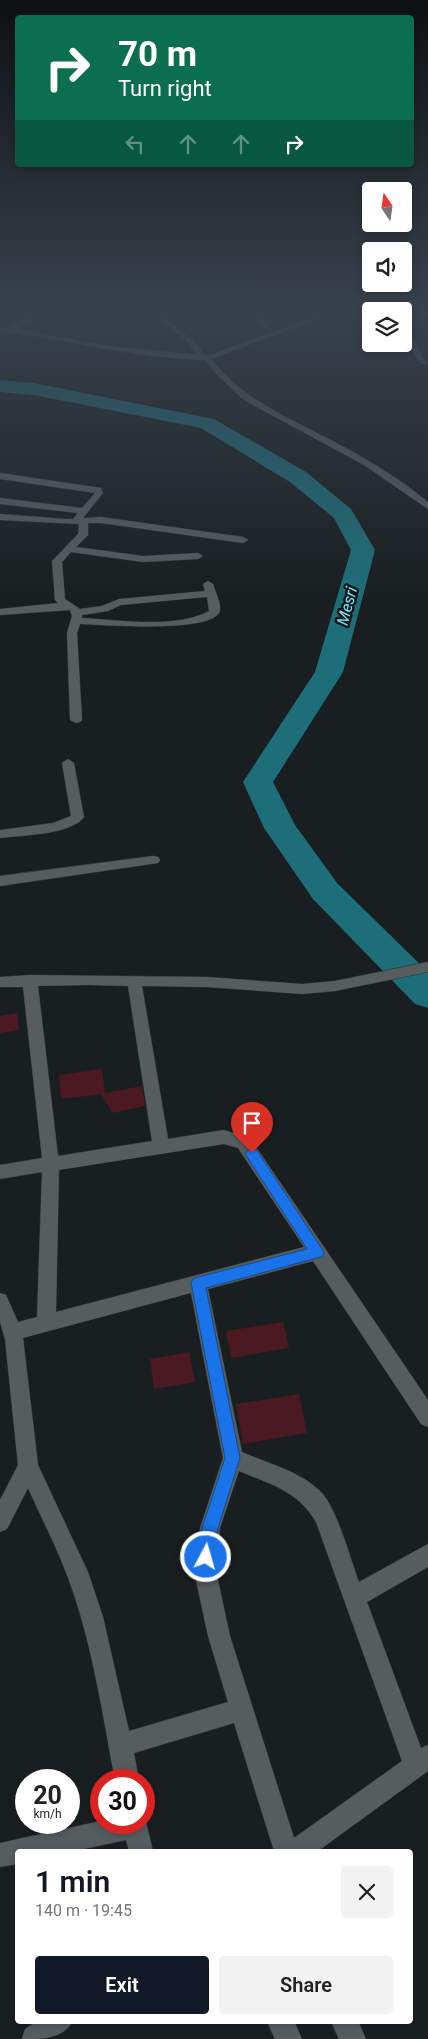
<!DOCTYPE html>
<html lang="en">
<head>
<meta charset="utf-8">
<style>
  :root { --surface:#fff; --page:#f2f2f2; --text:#202124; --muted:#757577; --accent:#111827 }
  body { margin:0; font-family:Roboto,sans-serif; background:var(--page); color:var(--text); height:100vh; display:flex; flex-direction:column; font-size:19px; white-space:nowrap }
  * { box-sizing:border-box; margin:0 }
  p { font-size:16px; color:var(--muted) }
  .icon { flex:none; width:28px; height:28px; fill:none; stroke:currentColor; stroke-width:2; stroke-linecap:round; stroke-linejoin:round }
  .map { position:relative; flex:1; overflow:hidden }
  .panel { position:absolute; left:15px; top:1849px; width:398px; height:175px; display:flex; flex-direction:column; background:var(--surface); border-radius:5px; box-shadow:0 2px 8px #0003 }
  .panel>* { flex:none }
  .top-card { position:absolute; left:15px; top:15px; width:399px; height:152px; border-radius:5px; box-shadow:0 2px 8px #0003; background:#0b6e4f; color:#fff; overflow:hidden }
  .needle { width:32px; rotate:347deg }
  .fabs { position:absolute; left:362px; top:182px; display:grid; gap:10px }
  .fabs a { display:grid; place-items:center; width:50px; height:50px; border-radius:5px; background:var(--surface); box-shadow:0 2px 8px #0003; font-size:25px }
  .speed { position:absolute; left:15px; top:1769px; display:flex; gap:10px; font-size:25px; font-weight:700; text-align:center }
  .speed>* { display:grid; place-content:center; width:65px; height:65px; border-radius:50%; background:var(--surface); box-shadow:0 2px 8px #0003; line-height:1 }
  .speed small { font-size:12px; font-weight:400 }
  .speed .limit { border:8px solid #d22; background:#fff; color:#111 }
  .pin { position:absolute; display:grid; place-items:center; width:42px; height:42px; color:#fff; margin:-51px -21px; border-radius:50% 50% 50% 0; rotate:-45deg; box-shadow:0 0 5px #0007 }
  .pin .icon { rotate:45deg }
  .me { position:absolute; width:55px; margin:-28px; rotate:6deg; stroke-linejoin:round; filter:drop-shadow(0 0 4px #0008) }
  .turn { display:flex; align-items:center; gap:18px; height:105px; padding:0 20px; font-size:22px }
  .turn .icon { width:65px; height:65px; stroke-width:2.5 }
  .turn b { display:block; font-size:35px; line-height:42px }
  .lanes { display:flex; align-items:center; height:48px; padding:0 20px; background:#0003; justify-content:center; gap:25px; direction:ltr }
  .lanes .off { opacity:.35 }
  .round { display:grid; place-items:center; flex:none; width:52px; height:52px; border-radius:5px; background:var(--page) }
  .overview { display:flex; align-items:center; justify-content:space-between; height:85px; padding:0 20px }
  h1 { font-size:30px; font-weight:600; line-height:38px; color:var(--accent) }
  .action { display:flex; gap:10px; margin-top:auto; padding:10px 20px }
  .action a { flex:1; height:58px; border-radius:5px; background:var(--accent); color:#fff; font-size:20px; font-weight:600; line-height:58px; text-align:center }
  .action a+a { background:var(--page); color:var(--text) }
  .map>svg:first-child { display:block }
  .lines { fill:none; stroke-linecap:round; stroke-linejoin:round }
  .river { fill:#1e6e7a; fill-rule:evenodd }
  .building { fill:#4b1922 }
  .minor-casing { stroke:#343839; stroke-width:1 }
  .minor { fill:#555d5e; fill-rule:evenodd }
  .route { fill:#1a73e8; stroke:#114b97 }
  .labels { text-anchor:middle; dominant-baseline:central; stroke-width:5; stroke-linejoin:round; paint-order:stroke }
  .far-water-label { font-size:16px; font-style:italic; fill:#78e9fb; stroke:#101617 }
</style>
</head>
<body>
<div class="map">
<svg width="428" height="2039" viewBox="0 0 428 2039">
  <rect width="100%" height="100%" fill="#191f20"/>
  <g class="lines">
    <path class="river" d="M0 380 34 383 214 419 306 472 351 509 375 550 343 672 273 782 295 825 337 883 428 972V1008L415 1004 313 899 264 828 243 782 315 672 351 550 334 518 290 482 201 428 34 395 0 392Z"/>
  </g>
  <path class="building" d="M17 1013 19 1030 0 1033V1016Z
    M102 1069 105 1093 142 1086 145 1106 113 1113 101 1094H103L61 1099 59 1075Z
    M283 1322 289 1348 231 1358 226 1331Z
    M189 1352 195 1382 154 1389 150 1359Z
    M299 1394 307 1433 243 1444 236 1404Z"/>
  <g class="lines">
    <defs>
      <path id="minor" d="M32 312H39L18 329 101 345 197 355 190 344 152 312H159L194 342 206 356 311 318 319 312H327L315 320 211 359C246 403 296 421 344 447 374 463 402 481 428 502V509L364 465 244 400 217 375 205 360C135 358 69 340 0 331V327L11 328Z
        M250 312H257L268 328H264Z
        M417 312H428V316L418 313Z
        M404 317 410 324 413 339 427 364H421L405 339Z
        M0 473 101 488 103 493 83 518 101 517 243 537 248 540 243 543 101 523H88V535L76 547 143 556 198 553 203 556 198 559 143 562 71 552 62 562 65 599 80 609 102 606 119 599 205 591 203 584 208 581 213 584C215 591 223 607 219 613 206 633 103 625 80 624L77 633 82 720 80 722 76 723 70 720 67 633 72 616 70 610 0 615V609L58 603 55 600 52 561 78 534 79 524 0 520V514L66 519H73L78 513 0 504V498L82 508 95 493 0 479ZM207 597 209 611C177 629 118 620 82 618V615L108 611 121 605Z
        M68 759 74 763 84 817C71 835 22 835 0 838V830L53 823 71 816 62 763Z
        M153 856 158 857 160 860 158 863 0 886V876Z
        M428 962V972L335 991 302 994 207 987 142 986 168 1139 224 1130 250 1138 428 1400V1427L421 1424 313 1261 208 1289 242 1452C267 1463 300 1471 320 1491 337 1507 350 1559 359 1582L428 1544V1567L367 1602 421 1748 428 1745V1771L318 1851H274L234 1723 134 1753 139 1780H115C102 1712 92 1641 67 1575 56 1546 41 1517 28 1488L7 1529 0 1532V1500L18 1465 5 1339 0 1322V1293L6 1295 18 1322 37 1317 42 1172 0 1179V1165L42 1158 23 987H0V977L30 975 207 977 302 984 335 981ZM90 985 128 986 152 1141 58 1156 38 986ZM224 1144 238 1148 304 1247 56 1312 59 1170ZM191 1293 223 1458 200 1528 194 1571 208 1636 228 1702 129 1731 103 1617 88 1572 38 1465 23 1338ZM239 1471C270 1484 298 1491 316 1522L402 1761 294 1838 230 1636 216 1571 220 1528Z
        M144 1814 153 1851H129L126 1840 75 1851H18V1864L0 1867V1843L101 1821 144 1822Z
        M37 2021H73C63 2039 43 2039 22 2039L25 2029Z
        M267 2021H294L302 2039H275Z
        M331 2021H358L366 2039H339Z"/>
    </defs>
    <use href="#minor" class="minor-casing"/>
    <use href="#minor" class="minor"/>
  </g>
  <linearGradient id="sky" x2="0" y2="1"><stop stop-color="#0e1112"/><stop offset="0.52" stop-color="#38424e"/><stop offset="1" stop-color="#38424e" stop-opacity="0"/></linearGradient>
  <rect width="428" height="597" fill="url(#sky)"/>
  <path class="route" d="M252 1148 256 1149 324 1252 322 1257 317 1258 206 1288 240 1458 218 1528 212 1563 206 1565 201 1563 198 1557 202 1528 225 1458 191 1283 193 1279 198 1277 307 1249 247 1157 245 1153Z"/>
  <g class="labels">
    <g class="far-water-label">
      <text transform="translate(347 606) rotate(-75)">Mesri</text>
    </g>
  </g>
</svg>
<div class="fabs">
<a><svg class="needle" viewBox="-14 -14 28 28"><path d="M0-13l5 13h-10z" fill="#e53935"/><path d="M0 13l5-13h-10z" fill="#757577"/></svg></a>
<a><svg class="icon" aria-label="sound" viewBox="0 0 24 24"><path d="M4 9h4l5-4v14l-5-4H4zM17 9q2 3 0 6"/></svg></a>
<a><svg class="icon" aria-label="layers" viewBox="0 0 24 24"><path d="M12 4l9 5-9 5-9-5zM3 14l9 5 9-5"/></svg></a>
</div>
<div class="speed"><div>20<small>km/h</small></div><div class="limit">30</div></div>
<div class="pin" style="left:252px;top:1153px;background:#d93025"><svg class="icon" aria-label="arrive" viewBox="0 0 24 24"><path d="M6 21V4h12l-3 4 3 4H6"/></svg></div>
<svg class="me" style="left:206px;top:1557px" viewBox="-20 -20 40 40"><circle r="17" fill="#1a73e8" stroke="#fff" stroke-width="3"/><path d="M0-11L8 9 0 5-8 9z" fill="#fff"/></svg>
<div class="top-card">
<div class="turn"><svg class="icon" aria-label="right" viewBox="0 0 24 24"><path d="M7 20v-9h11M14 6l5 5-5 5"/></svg><div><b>70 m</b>Turn right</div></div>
<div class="lanes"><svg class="icon off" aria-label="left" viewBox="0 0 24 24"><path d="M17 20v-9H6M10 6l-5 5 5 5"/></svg><svg class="icon off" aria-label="ahead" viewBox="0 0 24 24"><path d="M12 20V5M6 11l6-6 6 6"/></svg><svg class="icon off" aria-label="ahead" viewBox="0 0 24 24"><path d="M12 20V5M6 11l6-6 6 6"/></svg><svg class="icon" aria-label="right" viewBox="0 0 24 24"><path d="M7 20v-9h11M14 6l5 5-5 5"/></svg></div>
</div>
<section class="panel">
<div class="overview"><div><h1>1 min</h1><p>140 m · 19:45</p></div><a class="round"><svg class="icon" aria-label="close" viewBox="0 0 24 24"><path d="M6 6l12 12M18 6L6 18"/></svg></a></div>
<div class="action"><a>Exit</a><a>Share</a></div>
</section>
</div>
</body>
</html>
